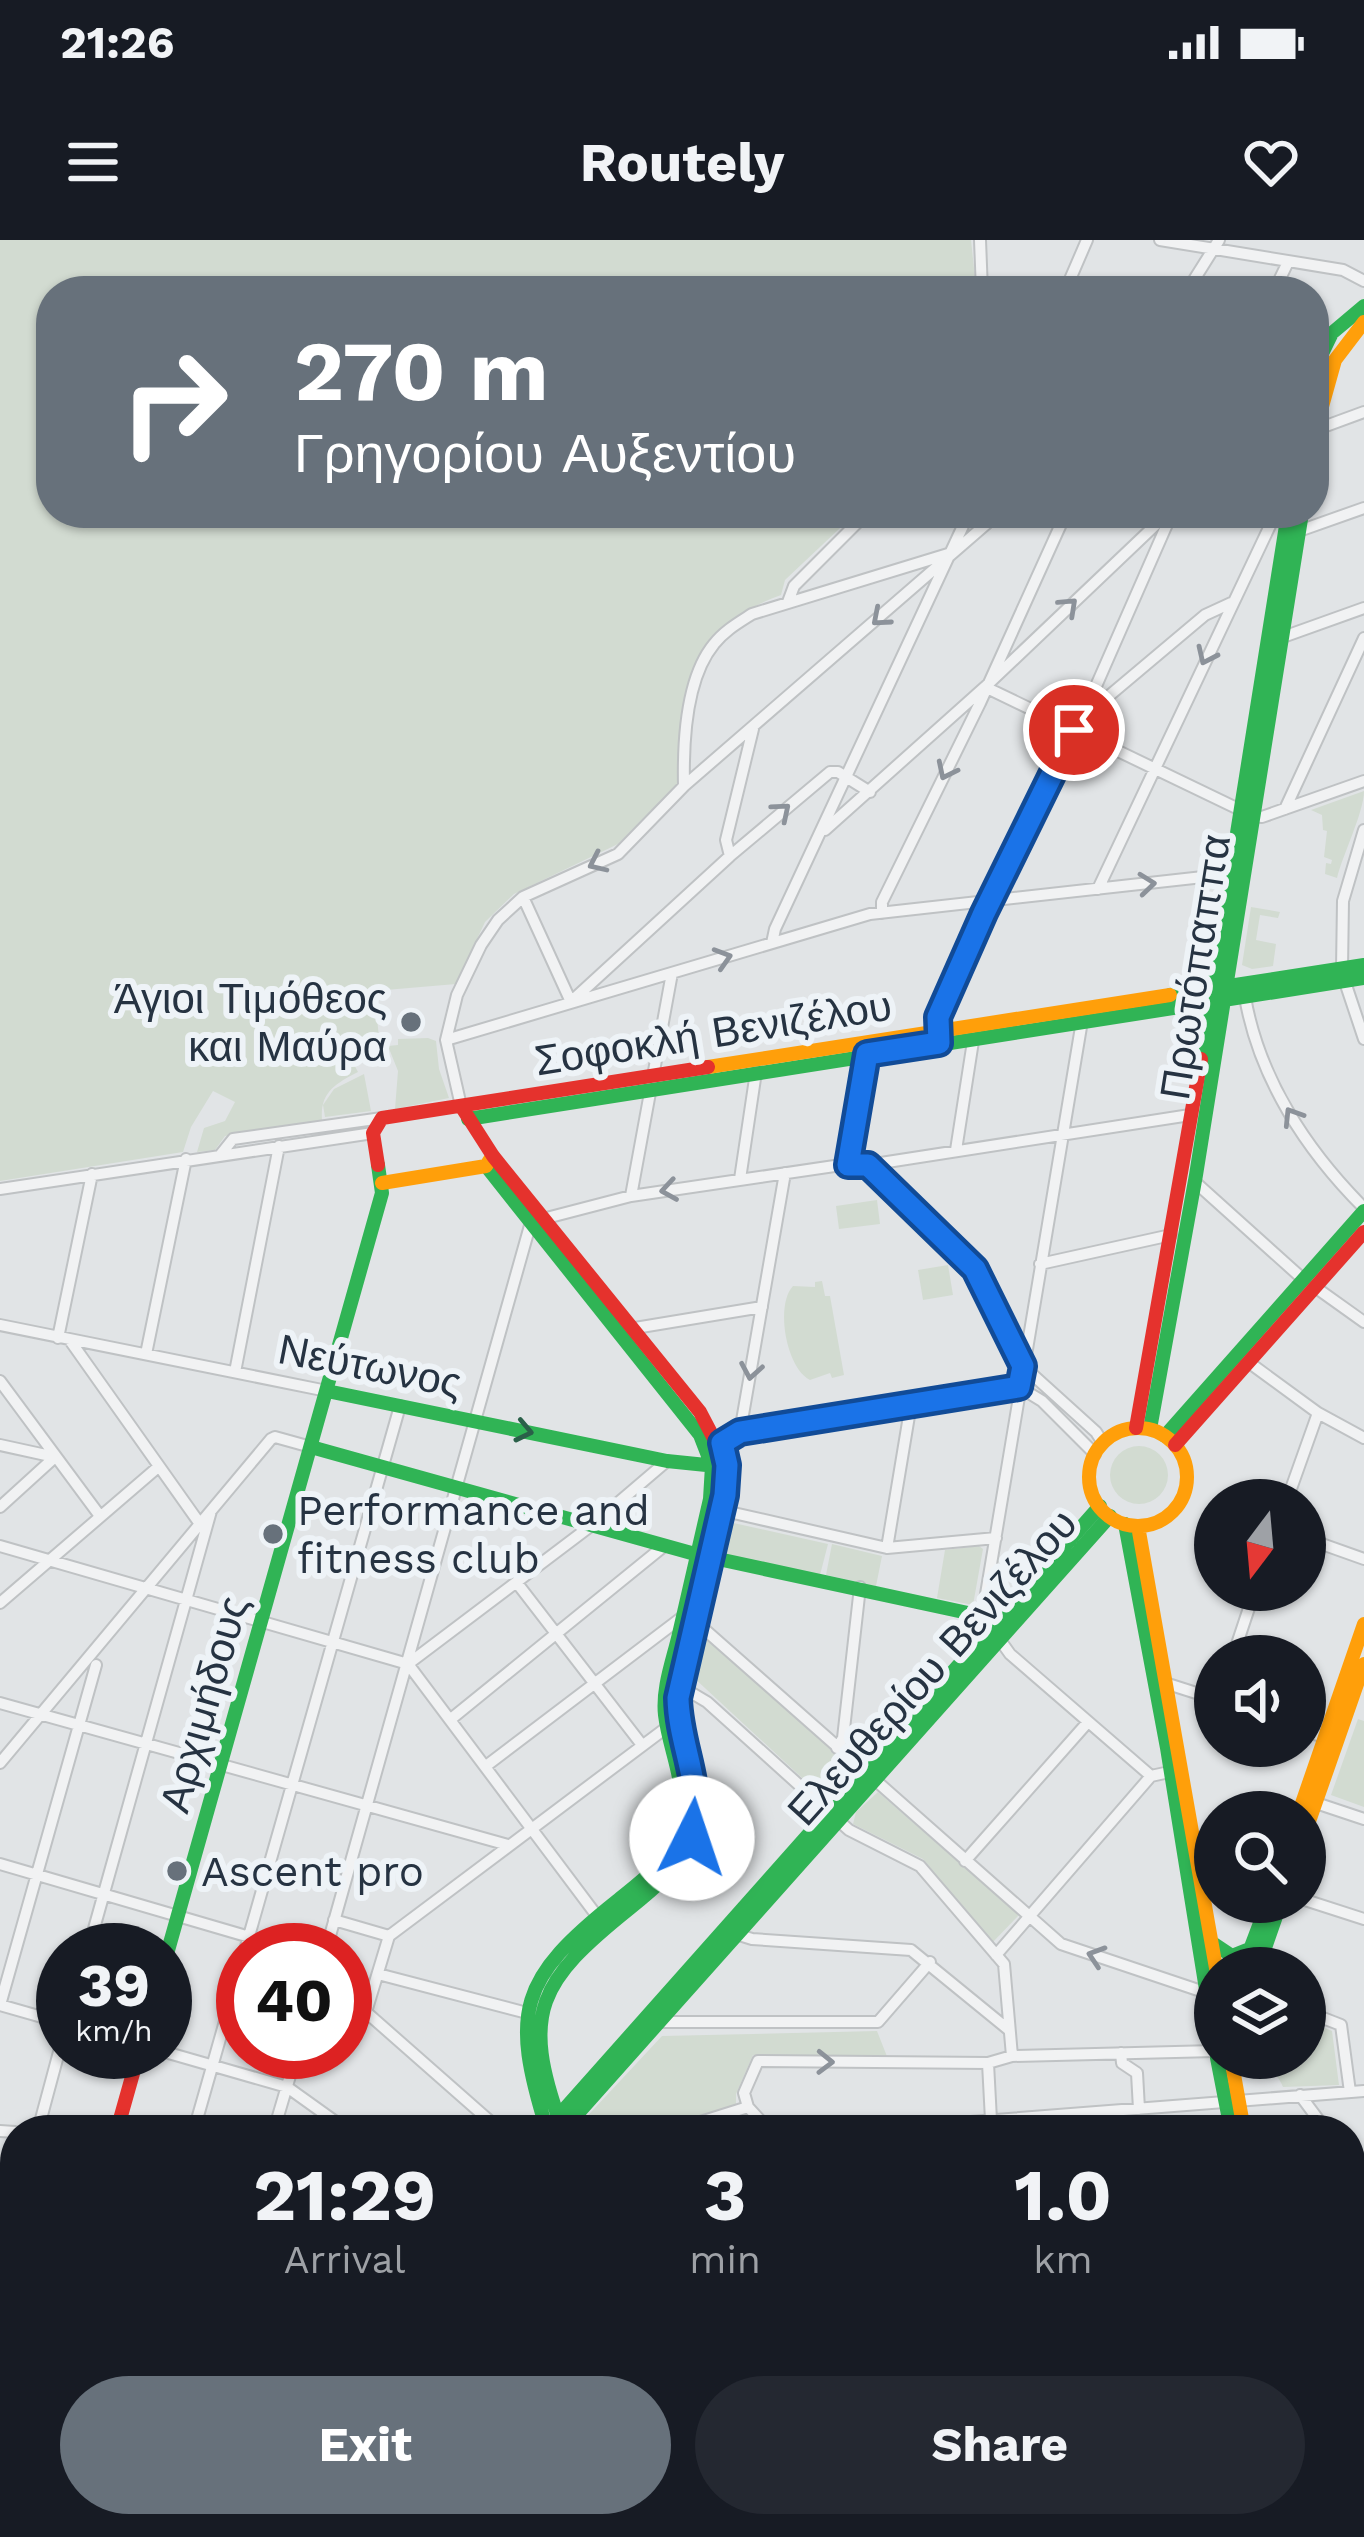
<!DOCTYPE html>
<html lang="en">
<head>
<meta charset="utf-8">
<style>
  :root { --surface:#171b24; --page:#242831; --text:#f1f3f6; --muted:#9ea1a6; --accent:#67717b }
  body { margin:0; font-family:"Work Sans",sans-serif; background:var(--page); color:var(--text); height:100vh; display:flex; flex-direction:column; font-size:45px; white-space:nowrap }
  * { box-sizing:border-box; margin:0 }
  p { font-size:39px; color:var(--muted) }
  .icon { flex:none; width:66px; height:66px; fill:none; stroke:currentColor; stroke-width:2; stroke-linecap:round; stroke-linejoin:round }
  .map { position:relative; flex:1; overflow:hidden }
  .panel { position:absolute; left:0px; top:1875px; width:1365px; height:423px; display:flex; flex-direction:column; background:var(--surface); border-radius:48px 48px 0 0; box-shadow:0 3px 9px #0004 }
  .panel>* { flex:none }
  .banner { position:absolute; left:36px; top:36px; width:1293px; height:252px; border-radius:48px; box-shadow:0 3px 9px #0004; background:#67717b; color:#fff; overflow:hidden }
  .needle { width:78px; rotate:196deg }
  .fabs { position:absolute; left:1194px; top:1239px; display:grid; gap:24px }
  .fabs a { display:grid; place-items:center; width:132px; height:132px; border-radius:50%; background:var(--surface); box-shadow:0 3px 9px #0004; font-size:60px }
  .speed { position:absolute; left:36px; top:1683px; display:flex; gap:24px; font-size:60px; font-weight:700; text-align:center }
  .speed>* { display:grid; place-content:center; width:156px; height:156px; border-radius:50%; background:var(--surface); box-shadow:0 3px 9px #0004; line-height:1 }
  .speed small { font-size:30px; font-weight:400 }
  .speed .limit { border:18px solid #d22; background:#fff; color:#111 }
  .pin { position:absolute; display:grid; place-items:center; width:102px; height:102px; color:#fff; margin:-51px; border:6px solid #fff; border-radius:50%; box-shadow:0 3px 12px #0007 }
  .me { position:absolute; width:132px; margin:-66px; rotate:4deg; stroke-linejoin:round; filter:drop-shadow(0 0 9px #0008) }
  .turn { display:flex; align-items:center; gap:42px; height:252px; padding:0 60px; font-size:54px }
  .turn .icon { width:156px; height:156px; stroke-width:2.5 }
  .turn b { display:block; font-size:84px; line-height:102px }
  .eta { display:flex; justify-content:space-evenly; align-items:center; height:204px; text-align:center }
  .eta b { font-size:72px; font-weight:700; line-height:84px }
  .action { display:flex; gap:24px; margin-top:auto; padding:24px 60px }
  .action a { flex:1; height:138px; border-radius:72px; background:var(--accent); color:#fff; font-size:48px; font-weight:700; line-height:138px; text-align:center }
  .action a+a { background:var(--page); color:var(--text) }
  .status { display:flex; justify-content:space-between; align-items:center; height:84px; padding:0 60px; background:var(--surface); direction:ltr }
  .status svg { height:33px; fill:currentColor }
  header { display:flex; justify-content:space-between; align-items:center; height:156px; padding:0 60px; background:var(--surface); font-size:54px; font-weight:700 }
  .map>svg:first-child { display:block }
  .green { fill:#d2dbd1 }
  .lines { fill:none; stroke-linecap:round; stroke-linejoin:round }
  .street-casing { stroke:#bfc2c4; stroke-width:14 }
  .street { stroke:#f1f2f3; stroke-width:10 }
  .fast { stroke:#30b455; stroke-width:14 }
  .slow { stroke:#ff9f0a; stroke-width:14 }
  .jam { stroke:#e5322d; stroke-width:14 }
  .oneway { stroke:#8c929a }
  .oneway2 { stroke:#2a6049 }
  .route-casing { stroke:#114b97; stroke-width:30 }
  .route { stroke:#1a73e8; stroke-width:21 }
  .poi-dot { fill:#67717b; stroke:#eef3f7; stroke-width:4.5 }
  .labels { text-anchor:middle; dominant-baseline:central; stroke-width:12; stroke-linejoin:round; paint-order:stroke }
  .street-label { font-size:42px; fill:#263342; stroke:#eef3f7 }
  .poi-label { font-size:42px; fill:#263342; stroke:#eef3f7; text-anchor:start }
</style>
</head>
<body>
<div class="status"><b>21:26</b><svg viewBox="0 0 49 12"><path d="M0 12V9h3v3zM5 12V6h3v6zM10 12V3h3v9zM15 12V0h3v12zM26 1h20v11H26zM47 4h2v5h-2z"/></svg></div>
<header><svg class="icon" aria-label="menu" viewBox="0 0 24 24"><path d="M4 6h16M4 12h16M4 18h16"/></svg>Routely<svg class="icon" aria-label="heart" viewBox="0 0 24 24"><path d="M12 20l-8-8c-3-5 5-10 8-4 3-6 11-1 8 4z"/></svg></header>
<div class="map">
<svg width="1364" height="2297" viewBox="0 0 1364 2297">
  <rect width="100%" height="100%" fill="#e1e4e6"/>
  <path class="green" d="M0 0H971L976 47V51H51V273H856L785 340 781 355C681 392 685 446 680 541L618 604 514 654 485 682 456 744 374 751 379 797 350 817 358 832C335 844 320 852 322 880L225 896 215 910 197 912 204 888 225 881 235 862 213 851 191 887 183 912 0 941Z
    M1364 551C1364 572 1343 614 1337 638L1325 634 1326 623 1331 624 1332 620 1324 617 1327 591 1323 590 1322 575 1311 570Z
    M1251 667 1280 672 1278 678 1260 675 1256 700 1276 704 1273 726 1252 729 1242 725Z
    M428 798 436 801 439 829 449 858 395 869 398 831 388 806 398 805V799Z
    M364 834 371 871 325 877 323 865 334 849Z
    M877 960 880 984 839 989 836 966Z
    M948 1025 953 1055 923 1060 918 1030Z
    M822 1041 825 1056H830L844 1135 832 1138 830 1133 810 1140C786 1128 775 1065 793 1046L815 1047V1042Z
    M1110 1235a29 29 0 1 1 58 0a29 29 0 1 1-58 0Z
    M729 1282 828 1304 820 1335 720 1314Z
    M832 1304 882 1316 876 1346 826 1335Z
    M979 1306 983 1309 973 1365 937 1358 945 1310Z
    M700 1394 854 1529 827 1561 692 1436Z
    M1358 1479 1364 1481V1567L1331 1555Z
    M878 1552 1019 1675 992 1703 923 1619 853 1584 856 1572Z
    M1305 1780 1332 1791 1339 1845 1283 1847C1276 1828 1260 1825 1241 1822L1240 1818H1305Z
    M877 1791 888 1819 753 1815 736 1854V1868L661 1890H580L579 1885 662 1796Z"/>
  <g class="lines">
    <defs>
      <path id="street" d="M980 0 982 51
        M1160 0 1343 30 1364 41
        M1065 51 1087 0
        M1187 51 1219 0
        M1274 51 1288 22
        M1315 190 1364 172
        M1299 291 1364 268
        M788 362 794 346 867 273
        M1283 397 1364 368
        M985 447 1253 576 1262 577 1364 541
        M1085 476 1205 375 1231 363
        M684 546C683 503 686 438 714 404 724 391 738 383 752 374L948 314
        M1285 569 1364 398
        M825 590 985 447 1168 273
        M730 616 726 600 753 489
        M1098 649 1276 273
        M523 657 571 762
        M882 673V662L980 463 1066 273
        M772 703 775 689 969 273
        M1342 728 1343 661 1364 590
        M1345 742 1364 799
        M1245 757C1259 838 1306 910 1364 968
        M575 758 730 616 830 532H838L870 552
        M936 794 938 777 1067 500 1082 478 1172 273
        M446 800 870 674 1230 634
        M461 866 446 800 457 755 481 705 498 680 523 657 618 614 684 546 999 273
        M956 910 974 795
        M221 914 233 899 382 878
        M848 924 867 814
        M868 925 975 1029 1023 1126 1096 1192 1103 1203
        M740 939 756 832
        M1195 942 1304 1040
        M0 949 373 893
        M631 956 672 733
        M1040 1024 1171 995
        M1315 1047 1364 1082
        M0 1085 327 1151
        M629 1089 762 1067
        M58 1098 92 934
        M69 1099 200 1284
        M146 1114 186 919
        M1247 1121 1318 1173 1364 1198
        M235 1132 279 906
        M0 1141 100 1276
        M740 1192 785 933
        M0 1205 55 1217
        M714 1208 740 1192 1019 1147 1042 1161 1095 1214
        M1287 1260 1318 1173
        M0 1267 55 1217
        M716 1269 887 1308 996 1298
        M1305 1298 1364 1319
        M0 1306 408 1424
        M887 1308 911 1164
        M517 1343 642 1505
        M0 1363 157 1228
        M978 1377 985 1360 1082 781
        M1000 1400 1010 1414 1151 1536
        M1233 1416 1255 1350
        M408 1424 592 1285 667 1221
        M408 1424 597 1676
        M1168 1444 1215 1459
        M680 1446 707 1462 849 1590 920 1626 1004 1724 1012 1816
        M0 1463 508 1605
        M451 1479 664 1306
        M1305 1491 1324 1497
        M837 1508 843 1498 860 1347
        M0 1523 271 1199 275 1197 311 1207
        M486 1526 681 1378 695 1381 1061 1704 1207 1753
        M1310 1561 1364 1579
        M965 1621 1088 1482
        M0 1624 294 1710
        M1305 1660 1364 1679
        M334 1680 389 1696
        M736 1694 752 1699 911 1710 1009 1790
        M389 1696 666 1488
        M88 1710 211 1271
        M245 1710 400 1166
        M326 1710 531 982 631 956 848 924 868 925 1190 875
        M996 1715 1151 1536 1174 1531
        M378 1734 531 1774
        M345 1765 366 1772 500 1890
        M1305 1771 1341 1785 1350 1852
        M366 1772 389 1696
        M655 1782H878L930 1722
        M63 1783 0 1765 96 1425
        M165 1812 287 1847 347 1890
        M1121 1813 1122 1823 1137 1833 1139 1869
        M988 1823 991 1880
        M1300 1855 1326 1890
        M748 1867 744 1853 758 1821 988 1823 1012 1816 1215 1811
        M748 1867 769 1890
        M38 1890 63 1797
        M194 1890 243 1718
        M274 1890 297 1812
        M675 1890 748 1867
        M868 1890 1364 1851
        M0 1891 15 1892
        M1350 1910 1364 1920
        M1350 1928 1364 1945
        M0 1996 15 1997
        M0 2060H15
        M1350 2114 1358 2066
        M0 2117H15
        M0 2168 15 2158
        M1350 2189 1364 2191
        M0 2207 15 2213
        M721 2283 724 2297
        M1029 2283 1064 2297
        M1247 2283 1261 2297
        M1322 2283 1327 2297
        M339 2292 342 2297
        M6 2297 15 2270
        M69 2297 73 2283
        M133 2297 137 2283
        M319 2297 331 2283
        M399 2297 412 2283
        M480 2297 492 2283
        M560 2297 572 2283
        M689 2297 706 2283
        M825 2297 842 2283
        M938 2297 955 2283
        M1026 2297 1038 2287 1041 2297
        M1206 2297 1229 2283
        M1265 2297 1292 2283"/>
    </defs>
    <use href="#street" class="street-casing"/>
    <use href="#street" class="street"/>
    <path class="fast" d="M1314 130 1332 93 1364 66
      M1170 755 1364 725
      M1201 819 1288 273
      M468 879 1364 738
      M486 926 700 1195 712 1226 710 1259C700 1304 689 1349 679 1394 673 1420 662 1448 665 1475 670 1517 695 1559 674 1601 662 1627 639 1643 617 1661 519 1739 510 1771 547 1890
      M327 1151 667 1221 716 1226
      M1150 1189 1196 935 1302 273
      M1165 1196 1364 971
      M311 1207 695 1314 968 1373 991 1381 997 1392
      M1125 1284 1167 1508 1215 1805
      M1211 1702 1232 1716 1252 1708
      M165 1721 382 953 378 925
      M1243 1728 1268 1662
      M1258 1728 1281 1662
      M1217 1818 1231 1890
      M561 1885C520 1772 539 1741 630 1668 654 1649 678 1629 690 1600 710 1550 674 1507 678 1457 685 1387 737 1282 723 1216
      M546 1890 1100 1266
      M563 1890 1110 1276
      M0 1934 15 1935
      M1350 2042 1364 2053
      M1350 2059 1364 2069
      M608 2283V2297
      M180 2297 192 2283
      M201 2297 213 2283
      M619 2297 621 2283"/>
    <path class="slow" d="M1314 195 1335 120 1364 82
      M708 827 1170 755
      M382 943 486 926 491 918
      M1089 1237a49 49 0 1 1 98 0a49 49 0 1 1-98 0Z
      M1138 1286 1216 1728
      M1299 1572 1364 1384
      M1305 1593 1364 1424
      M1231 1818 1244 1890"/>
    <path class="jam" d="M461 866 493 916 700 1172 723 1216
      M378 925 373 893 382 878 708 827
      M1136 1188 1201 819
      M1175 1205 1364 992
      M117 1890 139 1812"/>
  </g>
  <defs><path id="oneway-chevron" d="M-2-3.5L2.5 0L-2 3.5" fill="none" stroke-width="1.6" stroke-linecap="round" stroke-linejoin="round" transform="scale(3)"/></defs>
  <g class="oneway">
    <use href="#oneway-chevron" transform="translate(1069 366) rotate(-43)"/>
    <use href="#oneway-chevron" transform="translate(880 378) rotate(139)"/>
    <use href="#oneway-chevron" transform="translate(1206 416) rotate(115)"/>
    <use href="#oneway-chevron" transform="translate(946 531) rotate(116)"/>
    <use href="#oneway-chevron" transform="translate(782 571) rotate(-40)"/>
    <use href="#oneway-chevron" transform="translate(597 623) rotate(155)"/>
    <use href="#oneway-chevron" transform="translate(1147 644) rotate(-6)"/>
    <use href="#oneway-chevron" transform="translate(723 718) rotate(-17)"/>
    <use href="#oneway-chevron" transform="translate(1292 876) rotate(-122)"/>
    <use href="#oneway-chevron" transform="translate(669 950) rotate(171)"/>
    <use href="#oneway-chevron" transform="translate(751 1131) rotate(100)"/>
    <use href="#oneway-chevron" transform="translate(1096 1716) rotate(-162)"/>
    <use href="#oneway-chevron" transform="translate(825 1822) rotate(1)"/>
  </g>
  <use class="oneway2" href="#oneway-chevron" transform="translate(524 1191) rotate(12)"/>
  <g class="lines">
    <defs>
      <path id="route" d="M692 1598C705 1547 679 1508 678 1458L725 1255 727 1225 722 1203 740 1192 1019 1147 1023 1126 975 1029 868 925H848L867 814 939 803 938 777 984 673 1074 490"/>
    </defs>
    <use href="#route" class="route-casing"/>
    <use href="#route" class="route"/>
  </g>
  <g class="poi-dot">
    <circle cx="411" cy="782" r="12"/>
    <circle cx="273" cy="1294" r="12"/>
    <circle cx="177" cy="1631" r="12"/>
  </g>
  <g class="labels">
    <g class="street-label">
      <text transform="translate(1195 727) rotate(-81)">Πρωτόπαππα</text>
      <text transform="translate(713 793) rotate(-9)">Σοφοκλή Βενιζέλου</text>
      <text transform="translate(370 1126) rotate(11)">Νεύτωνος</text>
      <text transform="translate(932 1427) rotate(-48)">Ελευθερίου Βενιζέλου</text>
      <text transform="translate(204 1464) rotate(-74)">Αρχιμήδους</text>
    </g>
    <g class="poi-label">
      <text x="387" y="758" text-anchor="end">Άγιοι Τιμόθεος<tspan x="387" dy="48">και Μαύρα</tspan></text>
      <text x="297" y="1270">Performance and<tspan x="297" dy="48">fitness club</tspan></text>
      <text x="201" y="1631">Ascent pro</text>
    </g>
  </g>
</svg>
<div class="fabs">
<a><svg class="needle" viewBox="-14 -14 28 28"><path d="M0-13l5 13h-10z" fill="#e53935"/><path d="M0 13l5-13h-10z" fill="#9ea1a6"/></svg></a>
<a><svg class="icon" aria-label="sound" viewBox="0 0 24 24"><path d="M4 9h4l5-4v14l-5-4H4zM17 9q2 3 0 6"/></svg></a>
<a><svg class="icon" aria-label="search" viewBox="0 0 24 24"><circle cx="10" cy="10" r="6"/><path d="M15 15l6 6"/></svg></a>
<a><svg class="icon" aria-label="layers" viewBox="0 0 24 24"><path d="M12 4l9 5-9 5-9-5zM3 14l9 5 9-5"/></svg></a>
</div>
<div class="speed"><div>39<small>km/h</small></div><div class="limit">40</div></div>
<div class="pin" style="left:1074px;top:490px;background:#d93025"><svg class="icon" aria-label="arrive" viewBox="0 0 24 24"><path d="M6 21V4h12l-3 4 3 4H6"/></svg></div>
<svg class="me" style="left:692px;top:1598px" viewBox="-20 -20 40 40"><circle r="19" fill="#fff"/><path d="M0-13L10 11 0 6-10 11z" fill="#1a73e8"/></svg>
<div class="banner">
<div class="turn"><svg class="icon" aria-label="right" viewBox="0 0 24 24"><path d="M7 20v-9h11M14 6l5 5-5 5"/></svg><div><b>270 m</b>Γρηγορίου Αυξεντίου</div></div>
</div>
<section class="panel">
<div class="eta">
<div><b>21:29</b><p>Arrival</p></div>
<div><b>3</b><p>min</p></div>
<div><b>1.0</b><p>km</p></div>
</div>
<div class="action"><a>Exit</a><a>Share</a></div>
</section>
</div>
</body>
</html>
